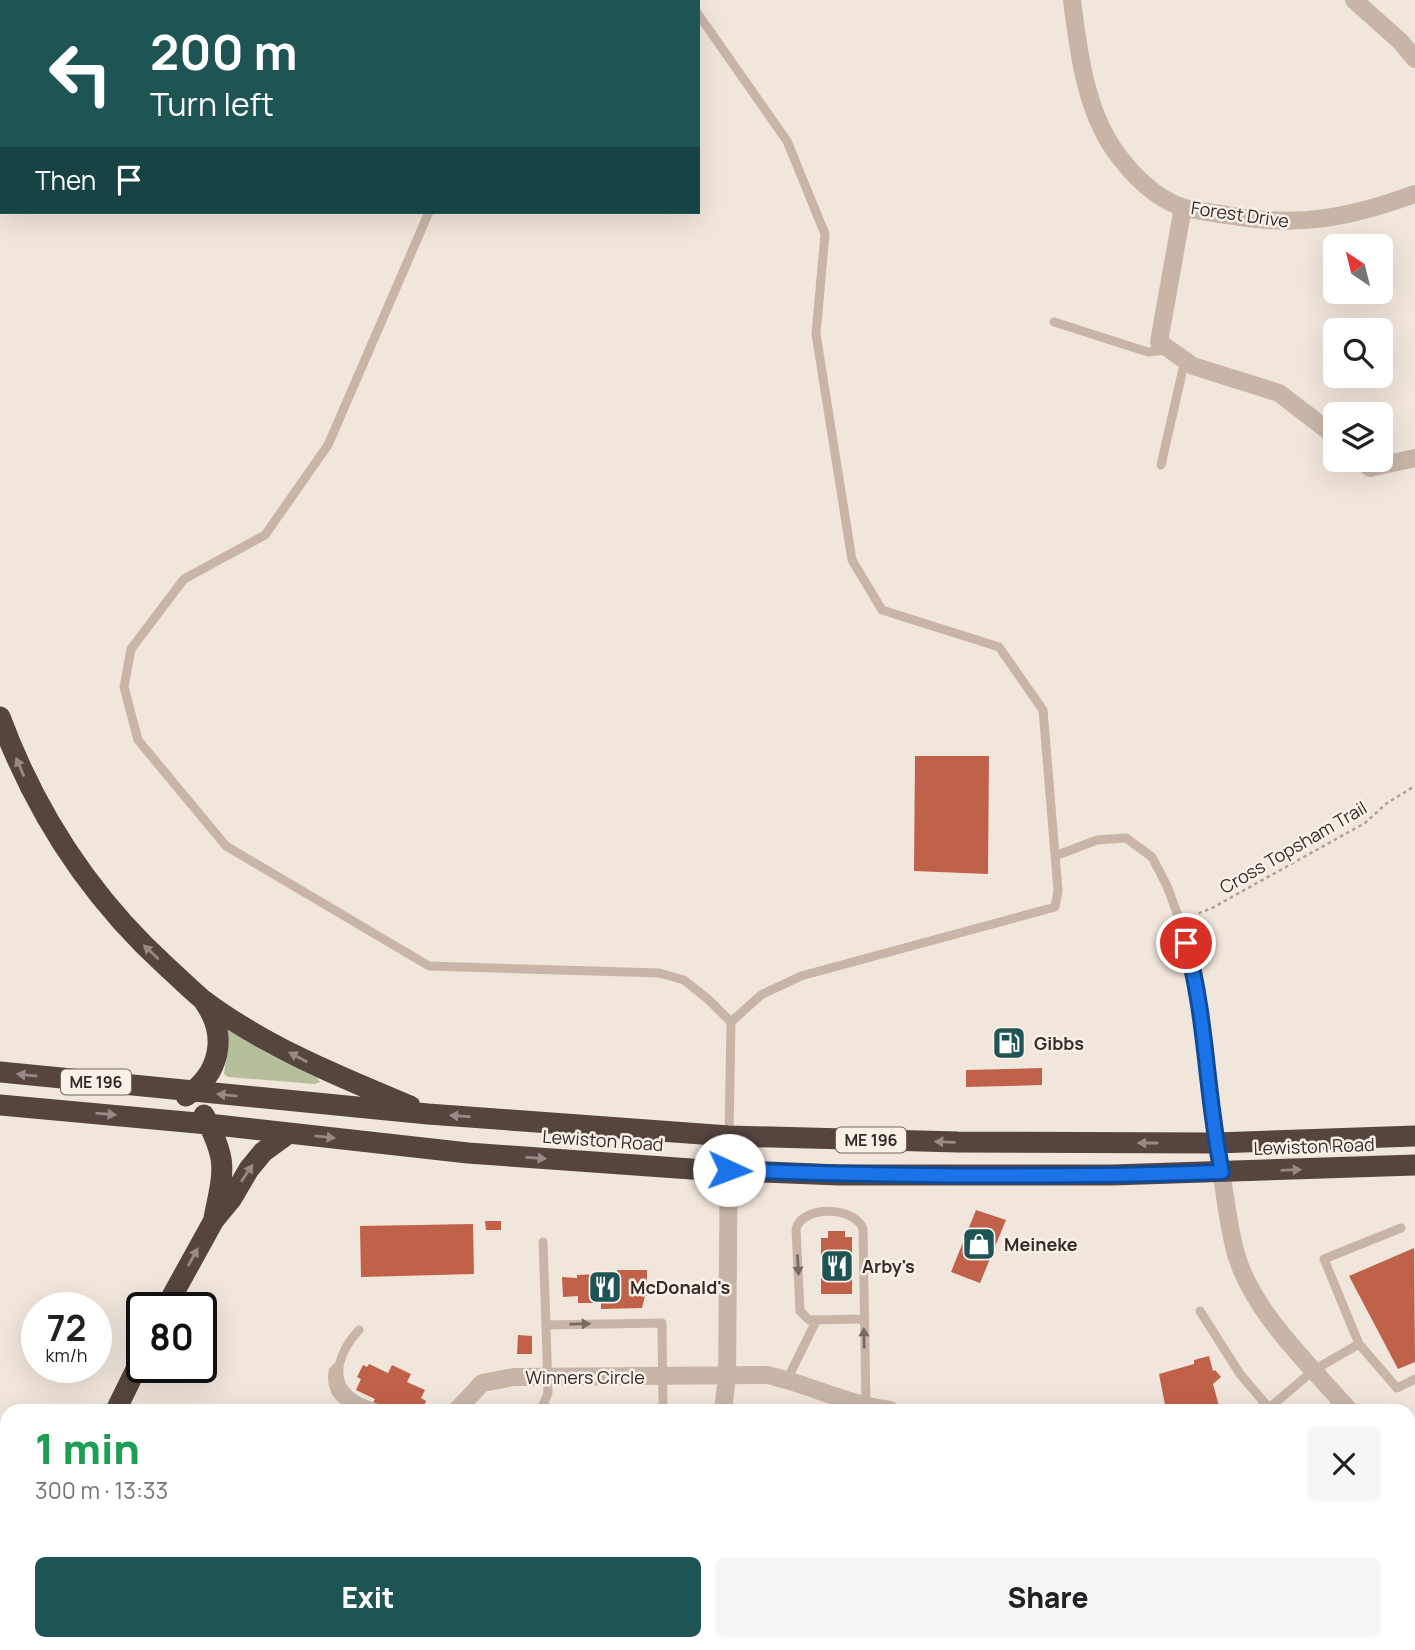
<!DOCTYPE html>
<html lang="en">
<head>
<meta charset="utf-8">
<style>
  :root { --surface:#fff; --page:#f6f6f6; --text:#202124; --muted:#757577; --accent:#1f5455 }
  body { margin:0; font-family:Manrope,sans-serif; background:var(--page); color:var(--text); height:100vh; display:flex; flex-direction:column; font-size:26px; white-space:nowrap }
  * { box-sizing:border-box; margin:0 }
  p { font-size:23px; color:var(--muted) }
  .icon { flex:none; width:38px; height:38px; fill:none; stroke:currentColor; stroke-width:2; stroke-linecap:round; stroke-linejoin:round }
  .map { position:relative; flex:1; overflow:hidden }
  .details { position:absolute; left:0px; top:1404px; width:1416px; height:247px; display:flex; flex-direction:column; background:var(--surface); border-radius:21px 21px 0 0; box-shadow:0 7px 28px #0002 }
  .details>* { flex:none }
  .banner { position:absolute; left:0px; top:0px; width:700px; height:214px; box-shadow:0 7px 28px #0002; background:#1f5455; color:#fff; overflow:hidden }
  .needle { width:46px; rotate:325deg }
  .tools { position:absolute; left:1323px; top:234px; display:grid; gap:14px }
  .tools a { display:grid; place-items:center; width:70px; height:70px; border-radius:10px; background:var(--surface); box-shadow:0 7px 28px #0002; font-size:35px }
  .speed { position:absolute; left:21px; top:1292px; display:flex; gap:14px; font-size:35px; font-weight:700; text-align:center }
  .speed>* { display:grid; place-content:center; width:91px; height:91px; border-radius:50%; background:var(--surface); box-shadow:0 7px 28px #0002; line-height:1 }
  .speed small { font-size:18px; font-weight:400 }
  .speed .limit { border:4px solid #111; border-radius:10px; background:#fff; color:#111 }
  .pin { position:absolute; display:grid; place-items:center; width:60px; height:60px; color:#fff; margin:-30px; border:4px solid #fff; border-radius:50%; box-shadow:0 2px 7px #0007 }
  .me { position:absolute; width:77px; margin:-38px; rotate:92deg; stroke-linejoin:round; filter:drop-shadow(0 0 5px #0008) }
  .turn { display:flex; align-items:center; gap:24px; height:147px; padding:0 35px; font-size:32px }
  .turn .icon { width:91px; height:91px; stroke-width:2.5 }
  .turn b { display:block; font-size:49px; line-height:60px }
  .then { display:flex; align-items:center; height:66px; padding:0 35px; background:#0003; gap:14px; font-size:26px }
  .round { display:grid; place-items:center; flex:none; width:74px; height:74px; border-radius:10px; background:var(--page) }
  .overview { display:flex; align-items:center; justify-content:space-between; height:119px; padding:0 35px }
  h1 { font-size:42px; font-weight:800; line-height:52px; color:#1e9e55 }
  .cta { display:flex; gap:14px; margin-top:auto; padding:14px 35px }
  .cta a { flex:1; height:80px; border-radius:10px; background:var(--accent); color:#fff; font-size:28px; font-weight:800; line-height:80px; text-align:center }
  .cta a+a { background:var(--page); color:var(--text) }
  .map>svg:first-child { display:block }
  .green { fill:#b5bf9c }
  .building { fill:#c0614a }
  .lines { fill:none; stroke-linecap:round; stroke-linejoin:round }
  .path { stroke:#b49f92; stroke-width:2.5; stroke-dasharray:3.5 3.5; stroke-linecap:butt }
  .lane { stroke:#c8b5a8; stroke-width:9 }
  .street { stroke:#c8b5a8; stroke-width:18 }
  .highway { stroke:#56453f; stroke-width:21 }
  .oneway { fill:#978983 }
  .oneway2 { fill:#776a62 }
  .route-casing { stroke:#114b97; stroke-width:18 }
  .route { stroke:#1a73e8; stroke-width:12 }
  .labels { text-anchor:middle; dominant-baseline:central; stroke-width:5; stroke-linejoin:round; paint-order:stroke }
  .shield { fill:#f9f0e8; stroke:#706762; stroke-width:2 }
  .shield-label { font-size:16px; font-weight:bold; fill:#352c28 }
  .street-label { font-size:18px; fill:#352c28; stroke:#f9f0e8 }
  .poi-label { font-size:18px; font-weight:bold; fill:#352c28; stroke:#f9f0e8; text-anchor:start }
</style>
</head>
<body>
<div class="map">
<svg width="1415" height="1650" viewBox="0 0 1415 1650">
  <rect width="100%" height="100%" fill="#f1e6dc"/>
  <path class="green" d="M226 1027 268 1054 317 1078 320 1082 315 1084 228 1077 224 1074 227 1051Z"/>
  <path class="building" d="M915 756H989L988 874 914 871Z
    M1042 1068V1085L966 1087V1070Z
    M976 1210 1006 1220 980 1283 951 1272Z
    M485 1221H501V1230H486Z
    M473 1224 474 1274 361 1277 360 1226Z
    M828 1231H845V1237H852V1294H821V1238H828Z
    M1414 1248 1415 1362 1398 1369 1349 1276Z
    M617 1270H647V1296H645L642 1308 601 1309V1303H578V1296L563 1297 562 1277 577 1278V1275L603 1274V1271H610V1274H617Z
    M518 1335 532 1336V1354H517Z
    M1209 1356 1213 1371 1215 1370 1221 1377 1213 1384 1220 1410H1166L1159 1374 1194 1364V1360Z
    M369 1364 388 1373 392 1365 411 1374 407 1382 425 1390 421 1398 426 1401 422 1410H407L395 1405 393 1410H369L375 1399 356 1390 361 1379 357 1377 363 1365 367 1367Z
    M172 1643H327L324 1650H171Z
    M754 1643H763L771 1647 772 1643H801L815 1650H751Z"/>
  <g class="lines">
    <path class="path" d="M1192 916 1212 908 1365 823 1387 803 1415 786"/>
    <path class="lane" d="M688 0 690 2
      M480 2V0
      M429 212 328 445 265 535 184 579 131 649 124 687 138 740 226 846 429 966 659 973 684 980 709 1000 731 1022 761 995 801 976 1055 907 1058 891 1043 710 999 647 882 610 852 560 816 334 825 234 787 141 698 14
      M1054 322 1148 352 1168 350
      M1161 465 1185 360
      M1055 856 1097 840 1126 838 1152 857 1167 886 1180 921 1192 965 1200 1014 1216 1142
      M729 1136 731 1022
      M543 1242 546 1325 662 1323 663 1410
      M1200 1311 1240 1374 1269 1408 1314 1370 1359 1344 1397 1388 1415 1379
      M864 1319 809 1320 800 1311 796 1229C802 1205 855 1206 863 1229L866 1407
      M359 1330C342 1348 327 1378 352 1397 360 1404 373 1407 383 1410
      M1359 1344 1324 1259 1401 1228
      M338 1366 333 1371C330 1394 342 1402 361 1410
      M787 1380 816 1321
      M276 1410H281
      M541 1410 548 1393 546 1325
      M150 1650 152 1643
      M343 1650 346 1643"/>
    <path class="street" d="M1072 0C1078 48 1085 107 1113 148 1129 172 1156 200 1185 208 1199 211 1214 213 1227 215 1297 228 1349 218 1415 194
      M1354 0 1401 42 1415 59
      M1183 207 1159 342 1193 366 1279 393 1335 436
      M1362 460 1370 468 1415 458
      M1216 1143C1224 1179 1226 1218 1236 1254 1253 1313 1310 1365 1349 1410
      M457 1410 482 1383 514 1377 767 1375C809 1384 847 1405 890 1410
      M723 1410 727 1377 729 1136
      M1409 1438 1415 1436
      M1409 1510 1415 1526
      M628 1650 632 1643"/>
    <path class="highway" d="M0 717C36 814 90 897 167 967 178 977 190 989 202 999 264 1046 338 1076 410 1106
      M0 1072 428 1114 729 1136 958 1142 1216 1143 1415 1136
      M186 1096C220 1074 228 1036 205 1003
      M0 1105 208 1124 468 1153 691 1169 839 1175H1112L1415 1165
      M204 1115C228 1161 224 1169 214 1218
      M166 1307 214 1220 232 1198 249 1169 263 1152 289 1133
      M116 1410 142 1357
      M0 1625 7 1611"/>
  </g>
  <defs><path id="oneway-solid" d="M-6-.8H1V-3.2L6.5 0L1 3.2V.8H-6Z" transform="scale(1.75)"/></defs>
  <g class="oneway">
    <use href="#oneway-solid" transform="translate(20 767) rotate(-113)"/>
    <use href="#oneway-solid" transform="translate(151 952) rotate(-137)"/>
    <use href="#oneway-solid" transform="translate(298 1057) rotate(-152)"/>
    <use href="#oneway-solid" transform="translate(27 1075) rotate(-174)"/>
    <use href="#oneway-solid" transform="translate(227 1095) rotate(-174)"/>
    <use href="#oneway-solid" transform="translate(106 1114) rotate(5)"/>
    <use href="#oneway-solid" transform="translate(460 1116) rotate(-176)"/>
    <use href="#oneway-solid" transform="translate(325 1137) rotate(6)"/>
    <use href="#oneway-solid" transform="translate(945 1142) rotate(-178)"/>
    <use href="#oneway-solid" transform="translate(1148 1143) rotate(-180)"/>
    <use href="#oneway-solid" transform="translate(536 1158) rotate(4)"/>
    <use href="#oneway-solid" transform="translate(1291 1170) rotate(-2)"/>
    <use href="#oneway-solid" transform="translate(247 1173) rotate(-56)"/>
    <use href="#oneway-solid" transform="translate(193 1257) rotate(-61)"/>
  </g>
  <g class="oneway2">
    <use href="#oneway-solid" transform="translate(798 1265) rotate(87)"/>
    <use href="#oneway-solid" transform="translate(580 1324) rotate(-1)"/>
    <use href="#oneway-solid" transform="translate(864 1338) rotate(-91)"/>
  </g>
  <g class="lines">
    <defs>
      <path id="route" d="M729 1170C893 1176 1058 1178 1222 1172 1206 1097 1207 1018 1186 943"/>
    </defs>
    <use href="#route" class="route-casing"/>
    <use href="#route" class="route"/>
  </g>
  <defs>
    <symbol id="fuel-square" viewBox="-11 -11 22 22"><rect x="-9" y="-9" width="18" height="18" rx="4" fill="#1f5455" stroke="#f9f0e8"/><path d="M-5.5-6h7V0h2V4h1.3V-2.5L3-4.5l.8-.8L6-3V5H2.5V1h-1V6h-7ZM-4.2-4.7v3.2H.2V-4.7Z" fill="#fff"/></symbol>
    <symbol id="shop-square" viewBox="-11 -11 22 22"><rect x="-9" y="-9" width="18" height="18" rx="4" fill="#1f5455" stroke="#f9f0e8"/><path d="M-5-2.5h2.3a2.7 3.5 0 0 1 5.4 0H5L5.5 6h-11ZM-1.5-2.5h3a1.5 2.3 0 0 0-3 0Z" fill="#fff"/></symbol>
    <symbol id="restaurant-square" viewBox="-11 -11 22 22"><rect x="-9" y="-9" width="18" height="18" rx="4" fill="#1f5455" stroke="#f9f0e8"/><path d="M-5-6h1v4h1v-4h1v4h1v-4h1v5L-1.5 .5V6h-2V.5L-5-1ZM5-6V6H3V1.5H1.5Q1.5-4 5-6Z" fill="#fff"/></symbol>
  </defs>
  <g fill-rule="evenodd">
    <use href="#fuel-square" x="990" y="1024" width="38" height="38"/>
    <use href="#shop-square" x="960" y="1225" width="38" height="38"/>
    <use href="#restaurant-square" x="818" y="1247" width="38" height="38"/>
    <use href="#restaurant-square" x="586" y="1268" width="38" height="38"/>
  </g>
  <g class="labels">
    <g class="shield">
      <rect x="61" y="1069.5" width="70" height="25" rx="5"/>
      <rect x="836" y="1127.5" width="70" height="25" rx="5"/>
    </g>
    <g class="shield-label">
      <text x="96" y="1082">ME 196</text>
      <text x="871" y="1140">ME 196</text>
    </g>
    <g class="street-label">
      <text transform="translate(1240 214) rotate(8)">Forest Drive</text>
      <text transform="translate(1293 847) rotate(-30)">Cross Topsham Trail</text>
      <text transform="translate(603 1140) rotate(4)">Lewiston Road</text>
      <text transform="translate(1314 1146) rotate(-2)">Lewiston Road</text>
      <text x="585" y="1377">Winners Circle</text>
    </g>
    <g class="poi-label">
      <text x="1034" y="1043">Gibbs</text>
      <text x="1004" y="1244">Meineke</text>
      <text x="862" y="1266">Arby's</text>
      <text x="630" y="1287">McDonald's</text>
    </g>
  </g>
</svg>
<div class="tools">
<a><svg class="needle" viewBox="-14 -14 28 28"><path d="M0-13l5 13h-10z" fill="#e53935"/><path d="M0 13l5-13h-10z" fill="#757577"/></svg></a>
<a><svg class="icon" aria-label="search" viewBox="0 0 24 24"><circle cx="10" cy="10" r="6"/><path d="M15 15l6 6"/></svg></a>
<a><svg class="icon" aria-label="layers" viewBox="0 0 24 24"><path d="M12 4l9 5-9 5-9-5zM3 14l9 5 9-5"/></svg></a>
</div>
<div class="speed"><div>72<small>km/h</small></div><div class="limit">80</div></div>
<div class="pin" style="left:1186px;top:943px;background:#d93025"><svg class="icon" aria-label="arrive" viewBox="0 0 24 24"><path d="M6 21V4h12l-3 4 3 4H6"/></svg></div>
<svg class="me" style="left:729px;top:1170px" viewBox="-20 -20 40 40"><circle r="19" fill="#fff"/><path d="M0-13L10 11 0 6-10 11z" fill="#1a73e8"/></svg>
<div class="banner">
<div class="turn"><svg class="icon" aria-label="left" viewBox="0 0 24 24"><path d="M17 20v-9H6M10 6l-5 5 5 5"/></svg><div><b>200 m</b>Turn left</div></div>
<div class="then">Then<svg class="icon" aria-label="arrive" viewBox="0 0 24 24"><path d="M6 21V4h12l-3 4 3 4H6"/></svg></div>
</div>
<section class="details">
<div class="overview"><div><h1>1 min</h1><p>300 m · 13:33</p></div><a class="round"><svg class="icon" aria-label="close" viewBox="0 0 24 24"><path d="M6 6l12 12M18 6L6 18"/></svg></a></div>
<div class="cta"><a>Exit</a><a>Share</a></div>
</section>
</div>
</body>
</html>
